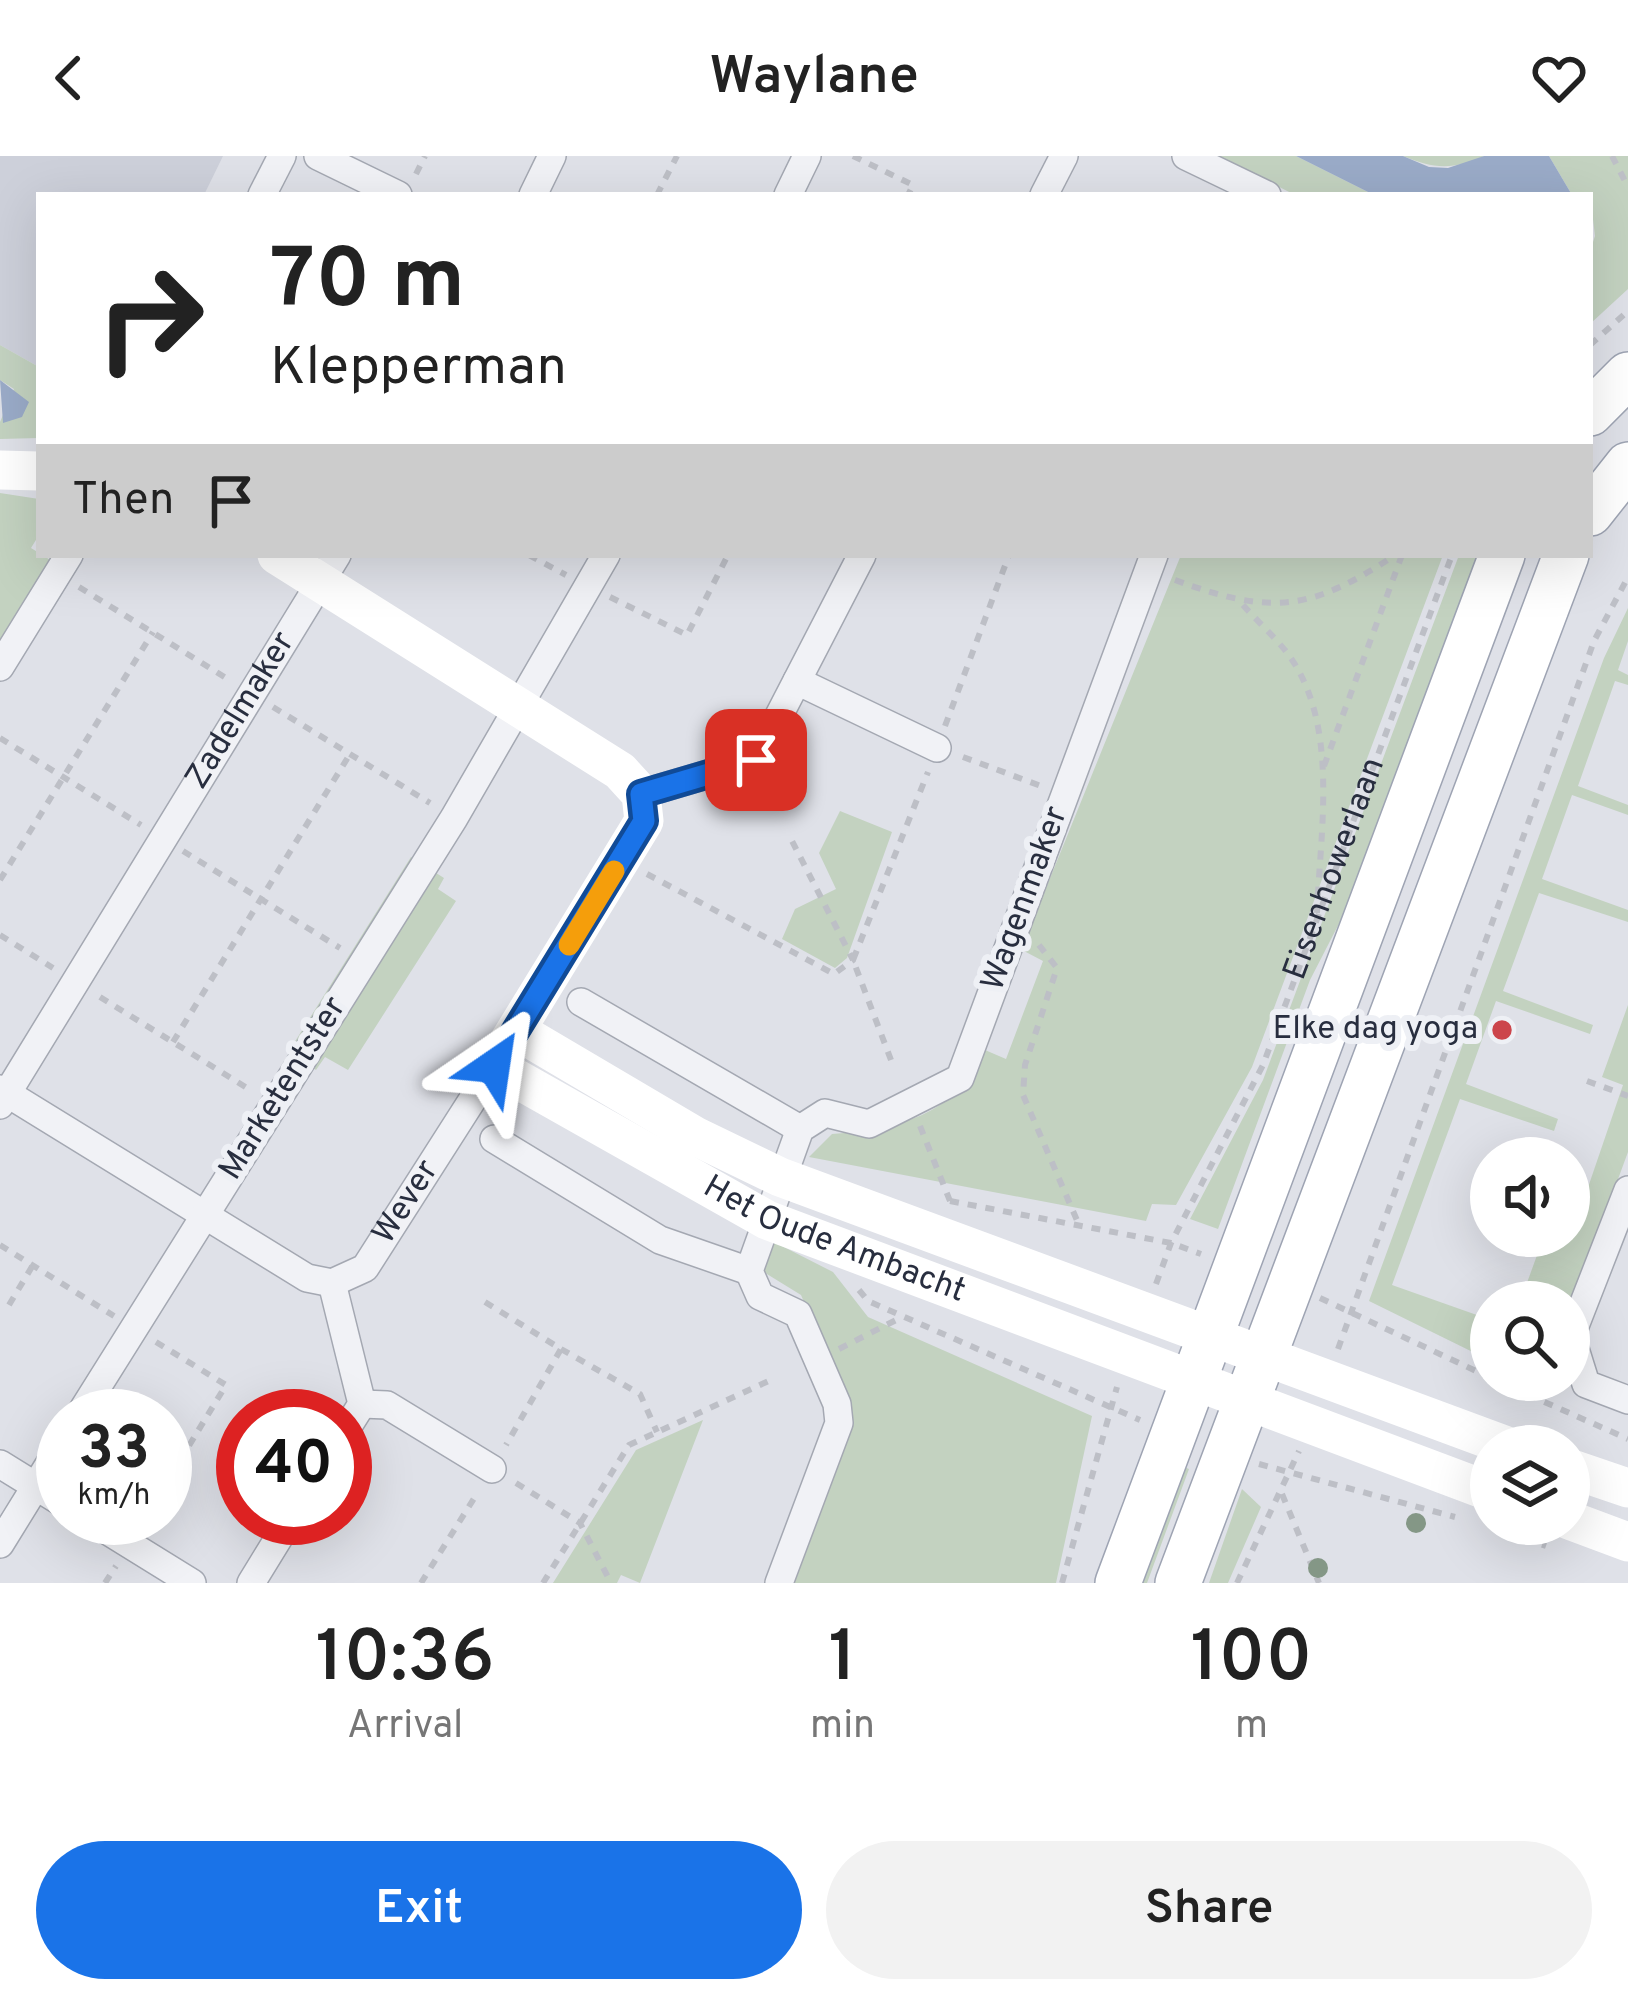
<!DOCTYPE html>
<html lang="en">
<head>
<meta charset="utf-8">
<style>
  :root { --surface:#fff; --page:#f2f2f2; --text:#222; --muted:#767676; --accent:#1a73e8 }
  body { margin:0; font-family:Overpass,sans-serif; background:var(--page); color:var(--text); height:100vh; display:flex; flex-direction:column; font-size:45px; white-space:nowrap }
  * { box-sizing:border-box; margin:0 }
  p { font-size:39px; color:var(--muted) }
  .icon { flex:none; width:66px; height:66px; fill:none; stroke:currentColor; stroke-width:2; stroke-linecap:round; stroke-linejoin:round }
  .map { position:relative; height:1427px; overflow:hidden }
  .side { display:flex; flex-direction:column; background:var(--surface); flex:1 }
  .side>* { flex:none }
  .banner { position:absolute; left:36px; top:36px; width:1557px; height:366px; border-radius:0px; box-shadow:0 12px 48px #0002; background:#fff; color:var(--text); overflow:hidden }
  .controls { position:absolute; left:1470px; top:981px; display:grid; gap:24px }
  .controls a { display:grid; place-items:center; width:120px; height:120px; border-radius:50%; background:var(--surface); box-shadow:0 12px 48px #0002; font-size:60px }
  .speed { position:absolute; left:36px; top:1233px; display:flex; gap:24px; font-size:60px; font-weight:700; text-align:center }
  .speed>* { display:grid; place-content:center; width:156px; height:156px; border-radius:50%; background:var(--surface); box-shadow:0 12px 48px #0002; line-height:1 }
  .speed small { font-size:30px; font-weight:400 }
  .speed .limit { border:18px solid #d22; background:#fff; color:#111 }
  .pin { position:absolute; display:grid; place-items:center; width:102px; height:102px; color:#fff; margin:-51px; border-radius:24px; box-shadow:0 6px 18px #0006 }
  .me { position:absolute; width:132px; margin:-66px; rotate:32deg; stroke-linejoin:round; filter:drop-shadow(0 0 9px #0008) }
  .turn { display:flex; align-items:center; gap:42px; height:252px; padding:0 36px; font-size:54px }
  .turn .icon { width:156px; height:156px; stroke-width:2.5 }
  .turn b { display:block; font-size:84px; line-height:102px }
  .then { display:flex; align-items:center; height:114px; padding:0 36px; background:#0003; gap:24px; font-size:45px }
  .eta { display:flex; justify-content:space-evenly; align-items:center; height:204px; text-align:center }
  .eta b { font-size:72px; font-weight:600; line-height:84px }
  .cta { display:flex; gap:24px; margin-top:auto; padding:24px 36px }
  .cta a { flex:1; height:138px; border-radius:72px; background:var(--accent); color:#fff; font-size:48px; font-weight:600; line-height:138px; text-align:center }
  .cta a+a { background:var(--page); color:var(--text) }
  header { display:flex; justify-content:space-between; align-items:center; height:156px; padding:0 36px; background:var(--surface); font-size:54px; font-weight:600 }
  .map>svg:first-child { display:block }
  .built { fill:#cdd0da }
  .green { fill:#c3d2c0 }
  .water { fill:#9aabc8 }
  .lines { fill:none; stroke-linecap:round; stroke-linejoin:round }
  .street-casing { stroke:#a4a8b2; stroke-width:30 }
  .primary-casing { stroke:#9ea4b3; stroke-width:48 }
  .path { stroke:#bdbfc6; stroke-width:6; stroke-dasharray:9 9; stroke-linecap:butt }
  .street { stroke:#f1f2f6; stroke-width:27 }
  .secondary { stroke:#fff; stroke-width:39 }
  .primary { stroke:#fff; stroke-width:45 }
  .tree { fill:#849786 }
  .route-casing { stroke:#114b97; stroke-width:30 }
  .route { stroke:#1a73e8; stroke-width:21 }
  .slow { stroke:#f59e0b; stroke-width:21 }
  .poi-dot { fill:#cc454b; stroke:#eef0f5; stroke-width:4.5 }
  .labels { text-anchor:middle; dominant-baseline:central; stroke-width:12; stroke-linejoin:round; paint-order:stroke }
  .street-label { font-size:33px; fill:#282e3f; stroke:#eef0f5 }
  .poi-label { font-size:33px; fill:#282e3f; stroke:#eef0f5; text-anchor:end }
</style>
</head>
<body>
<header><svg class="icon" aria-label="back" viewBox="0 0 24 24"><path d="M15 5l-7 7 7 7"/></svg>Waylane<svg class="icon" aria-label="heart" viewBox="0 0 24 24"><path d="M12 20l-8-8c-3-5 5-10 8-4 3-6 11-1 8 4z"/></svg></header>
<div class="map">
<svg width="1628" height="1427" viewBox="0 0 1628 1427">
  <rect width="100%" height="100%" fill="#dfe1e8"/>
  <path class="built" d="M0 0H223L204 39H39V211L0 189Z"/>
  <path class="green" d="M1218 0H1296L1374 39H1295Z
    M1403 0H1484C1454 14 1433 13 1403 0Z
    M1549 0H1628V133L1590 168V95L1595 80 1590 39H1572Z
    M0 189 39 211V282L0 283V266L14 233 0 224Z
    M0 337 39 343V379L31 392 52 405 0 487Z
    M1181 399H1443L1252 911 1176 1049 1152 1048 1146 1065 809 1001 832 978C898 973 955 960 985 894L1006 903 1043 805 1022 794 1027 779Z
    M1459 399H1485L1363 721 1310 824 1218 1073 1190 1063 1263 924Z
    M1628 452V485L1618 514 1628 519V529L1615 525 1578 630 1628 649V659L1572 639 1542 723 1628 754V766L1539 737 1503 835 1593 869 1590 878 1496 845 1466 928 1558 963 1554 975 1460 943 1392 1129 1491 1164V1205L1369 1145 1604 502Z
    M840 655 892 676 847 802 835 812 782 783 795 753 836 733 819 697Z
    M411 701 444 722 438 733 456 745 348 914 325 901 316 914 289 895Z
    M1628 849V996L1569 1156V1146H1520L1544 1080H1569V1042L1583 1046 1623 929 1602 921Z
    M774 1086 833 1116 868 1161 1092 1260 1056 1427H791L853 1258 801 1139 762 1115Z
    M703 1264 640 1427 621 1419 617 1427H553L636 1294Z
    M1179 1309 1189 1313 1147 1427H1136Z
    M1242 1333 1261 1351 1228 1427H1209Z"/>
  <path class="water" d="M1296 0H1403L1429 11 1448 12 1484 0H1549L1572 39H1374Z
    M0 224 29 246 22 261 3 267Z"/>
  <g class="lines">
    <defs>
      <g id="street">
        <path d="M318 0 398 39"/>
        <path d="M1186 0 1267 39"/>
        <path d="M262 39 282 0"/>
        <path d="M533 39 552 0"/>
        <path d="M788 39 807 0"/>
        <path d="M1044 39 1064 0"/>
        <path d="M0 511 69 399"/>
        <path d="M797 525 937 592"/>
        <path d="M641 638 756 604 862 399"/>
        <path d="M581 846 800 973"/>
        <path d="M0 933 307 1122 332 1127"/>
        <path id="s2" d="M0 949 337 399"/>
        <path d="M494 983 660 1084 749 1115"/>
        <path d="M1628 1034 1571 1180 1586 1228 1628 1244"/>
        <path id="s3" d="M332 1127 365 1112 494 910"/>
        <path d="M332 1127 362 1248 345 1275"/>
        <path d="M362 1248 387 1249 492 1313"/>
        <path d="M79 1260 454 662 606 399"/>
        <path d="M0 1308 63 1347"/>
        <path d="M87 1362 192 1427"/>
        <path d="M0 1388 63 1286"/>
        <path d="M251 1427 291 1362"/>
        <path d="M779 1427 839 1267 837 1248 798 1158 760 1140 749 1115 800 973 825 957 869 968 960 922 1154 399"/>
      </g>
      <path id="primary" d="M1590 257 1628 219
        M1590 357 1628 309
        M1118 1427 1502 399
        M1178 1427 1566 399"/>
    </defs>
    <use href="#street" class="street-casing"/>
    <use href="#primary" class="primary-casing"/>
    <g class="path">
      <path d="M853 0 913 29 908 39"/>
      <path d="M1612 0 1628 31"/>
      <path d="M416 18 425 0"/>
      <path d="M657 39 677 0"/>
      <path d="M1590 189 1628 155"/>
      <path d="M529 399 566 419"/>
      <path d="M1175 424C1270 459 1310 456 1395 399"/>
      <path d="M79 431 231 525"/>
      <path d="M610 441 687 479 728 399"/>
      <path d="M1243 449C1257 465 1275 481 1288 498 1340 569 1320 675 1317 757"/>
      <path d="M273 551 430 647"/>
      <path d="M945 570 1009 399"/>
      <path d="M0 582 141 669"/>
      <path d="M963 601 1041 630"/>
      <path d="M1324 610 1402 399"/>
      <path d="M183 695 340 792"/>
      <path d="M647 718 834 818 853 804 790 681"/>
      <path d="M0 724 153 476"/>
      <path d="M0 779 53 812"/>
      <path d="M1039 789 1057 812 1025 909 1023 939 1079 1069"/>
      <path d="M100 841 252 935"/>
      <path d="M173 886 350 598"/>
      <path d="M891 904 853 804 928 616"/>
      <path d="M1587 925 1628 940"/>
      <path d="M920 970 950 1045"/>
      <path d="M950 1045 1171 1087 1201 1098"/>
      <path d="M0 1089 114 1160"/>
      <path id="s1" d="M1156 1128 1171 1087 1263 909 1452 399"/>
      <path d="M859 1134 868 1145 1140 1264"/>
      <path d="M1320 1142 1491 1222"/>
      <path d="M485 1146 561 1193 506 1289"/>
      <path d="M9 1149 33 1109"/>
      <path d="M156 1186 226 1229 165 1329"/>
      <path d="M561 1193 640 1238 657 1276"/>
      <path d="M839 1193 902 1161"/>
      <path d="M1338 1193 1594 485 1628 421"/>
      <path d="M1495 1224 1628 1283"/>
      <path d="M1513 1233 1531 1224"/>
      <path d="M1259 1308 1455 1361"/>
      <path d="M516 1327 580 1367 611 1427"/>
      <path d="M1282 1338 1319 1427"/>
      <path d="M1491 1371 1546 1390"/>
      <path d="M105 1427 116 1410"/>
      <path d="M421 1427 478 1336"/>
      <path d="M543 1427 629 1289 773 1223"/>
      <path d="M1062 1427 1117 1231"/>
      <path d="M1237 1427 1299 1295"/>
    </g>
    <use href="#street" class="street"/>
    <g class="secondary">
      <path d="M0 314 39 315"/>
      <path id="s4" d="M277 399 620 615 641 638 644 665 494 910 767 1064 1491 1336"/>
      <path d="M517 875 695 980 780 1021 1507 1290"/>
      <path d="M1569 1312 1628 1332"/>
      <path d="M1569 1364 1628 1386"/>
    </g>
    <use href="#primary" class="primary"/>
  </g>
  <g class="tree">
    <circle cx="1416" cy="1367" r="10"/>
    <circle cx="1318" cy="1412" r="10"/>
  </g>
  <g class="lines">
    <defs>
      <path id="route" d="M494 910 644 665 641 638 756 604"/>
    </defs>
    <use href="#route" class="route-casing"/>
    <use href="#route" class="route"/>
    <path class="slow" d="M569 789 614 715"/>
  </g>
  <circle class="poi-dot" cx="1502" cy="874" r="12"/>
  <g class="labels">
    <g class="street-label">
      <text stroke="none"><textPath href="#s2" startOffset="462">Zadelmaker</textPath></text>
      <text stroke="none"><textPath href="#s1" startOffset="453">Eisenhowerlaan</textPath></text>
      <text transform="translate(1026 743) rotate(-70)">Wagenmaker</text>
      <text transform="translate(284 933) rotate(-58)">Marketentster</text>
      <text stroke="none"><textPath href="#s3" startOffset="114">Wever</textPath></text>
      <text stroke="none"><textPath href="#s4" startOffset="1134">Het Oude Ambacht</textPath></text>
    </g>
    <g class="poi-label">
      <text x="1478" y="874">Elke dag yoga</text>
    </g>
  </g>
</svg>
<div class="controls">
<a><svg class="icon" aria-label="sound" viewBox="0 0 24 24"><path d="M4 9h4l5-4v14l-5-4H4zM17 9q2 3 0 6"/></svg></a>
<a><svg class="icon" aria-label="search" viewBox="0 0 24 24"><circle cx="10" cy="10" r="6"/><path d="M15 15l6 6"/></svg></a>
<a><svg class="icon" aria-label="layers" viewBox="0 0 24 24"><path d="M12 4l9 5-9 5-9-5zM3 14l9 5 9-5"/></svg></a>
</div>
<div class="speed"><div>33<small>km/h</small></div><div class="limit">40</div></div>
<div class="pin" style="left:756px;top:604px;background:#d93025"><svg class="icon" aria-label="arrive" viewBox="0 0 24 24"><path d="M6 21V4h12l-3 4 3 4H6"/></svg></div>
<svg class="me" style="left:494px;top:910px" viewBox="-20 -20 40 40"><path d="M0-17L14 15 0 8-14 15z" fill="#1a73e8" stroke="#fff" stroke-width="4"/></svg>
<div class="banner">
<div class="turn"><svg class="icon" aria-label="right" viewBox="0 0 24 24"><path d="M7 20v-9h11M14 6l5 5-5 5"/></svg><div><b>70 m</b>Klepperman</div></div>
<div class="then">Then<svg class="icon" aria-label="arrive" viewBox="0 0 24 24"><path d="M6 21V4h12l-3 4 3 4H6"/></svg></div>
</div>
</div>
<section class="side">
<div class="eta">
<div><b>10:36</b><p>Arrival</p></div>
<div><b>1</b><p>min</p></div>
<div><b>100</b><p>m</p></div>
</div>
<div class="cta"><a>Exit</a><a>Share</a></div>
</section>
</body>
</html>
